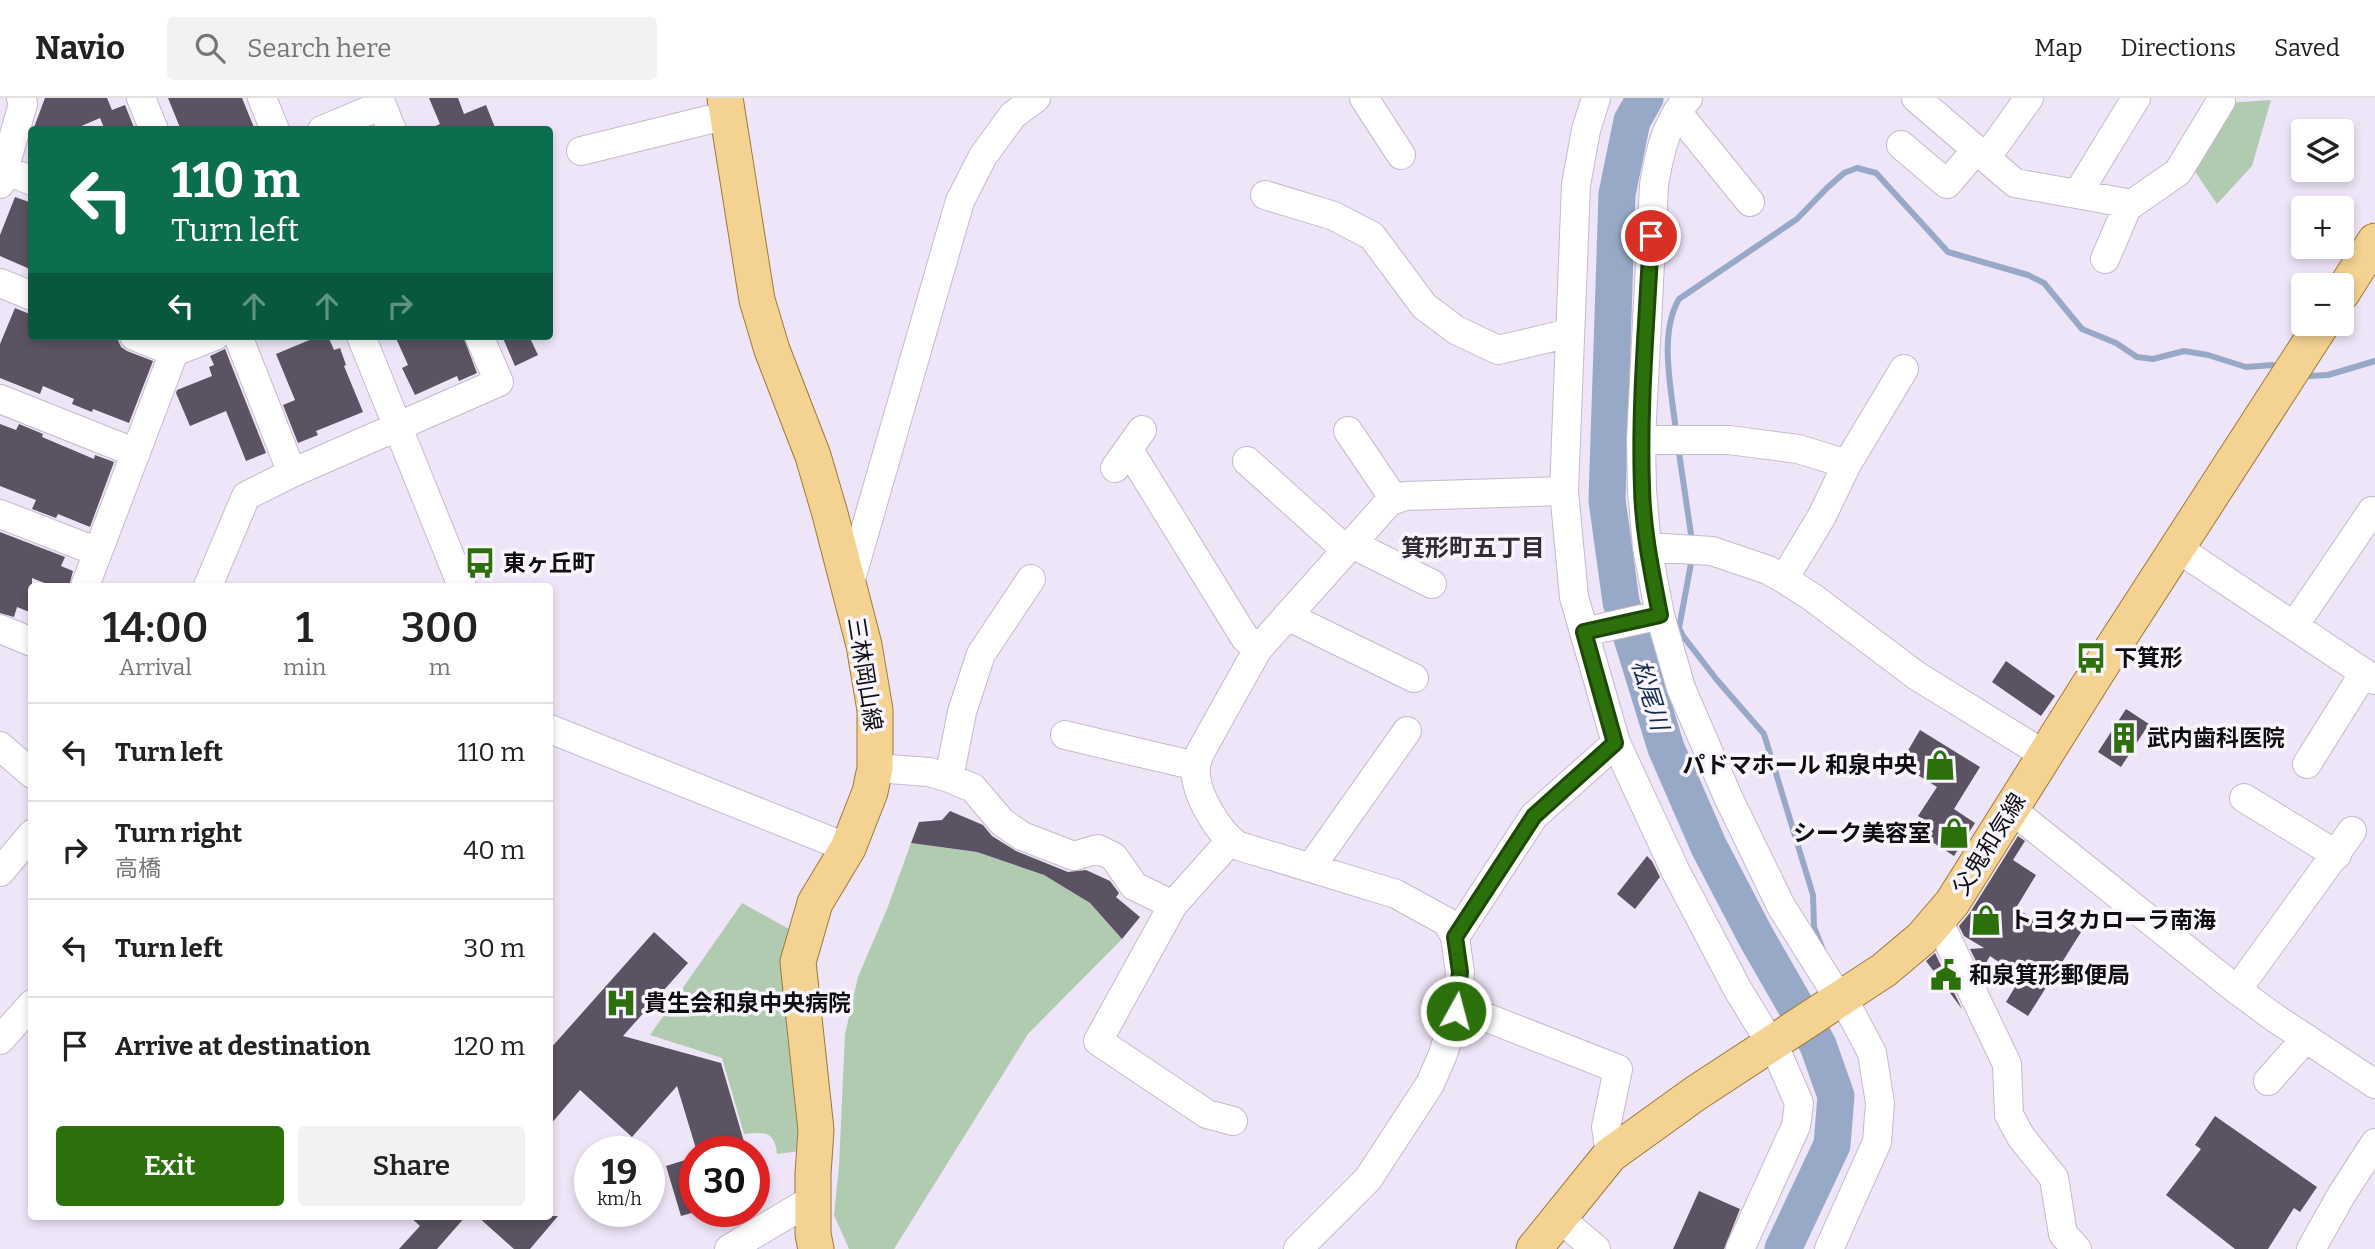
<!DOCTYPE html>
<html lang="en">
<head>
<meta charset="utf-8">
<style>
  :root { --surface:#fff; --page:#f2f2f2; --text:#222; --muted:#767676; --line:#e0e0e0; --accent:#2c700b }
  body { margin:0; font-family:Bitter,"Noto Sans JP",serif; background:var(--page); color:var(--text); height:100vh; display:flex; flex-direction:column; font-size:26px; white-space:nowrap }
  * { box-sizing:border-box; margin:0 }
  p { font-size:23px; color:var(--muted) }
  .icon { flex:none; width:38px; height:38px; fill:none; stroke:currentColor; stroke-width:2; stroke-linecap:round; stroke-linejoin:round }
  .map { position:relative; flex:1; overflow:hidden }
  .details { position:absolute; left:28px; top:485px; width:525px; height:637px; display:flex; flex-direction:column; background:var(--surface); border-radius:7px; box-shadow:0 4px 10px #0003 }
  .details>* { flex:none }
  .hud { position:absolute; left:28px; top:28px; width:525px; height:214px; border-radius:7px; box-shadow:0 4px 10px #0003; background:#0b6e4f; color:#fff; overflow:hidden }
  .tools { position:absolute; left:2291px; top:21px; display:grid; gap:14px }
  .tools a { display:grid; place-items:center; width:63px; height:63px; border-radius:7px; background:var(--surface); box-shadow:0 4px 10px #0003; font-size:35px }
  .speed { position:absolute; left:574px; top:1038px; display:flex; gap:14px; font-size:35px; font-weight:700; text-align:center }
  .speed>* { display:grid; place-content:center; width:91px; height:91px; border-radius:50%; background:var(--surface); box-shadow:0 4px 10px #0003; line-height:1 }
  .speed small { font-size:18px; font-weight:400 }
  .speed .limit { border:10px solid #d22; background:#fff; color:#111 }
  .pin { position:absolute; display:grid; place-items:center; width:60px; height:60px; color:#fff; margin:-30px; border:4px solid #fff; border-radius:50%; box-shadow:0 2px 7px #0007 }
  .me { position:absolute; width:77px; margin:-38px; rotate:7deg; stroke-linejoin:round; filter:drop-shadow(0 0 5px #0008) }
  .turn { display:flex; align-items:center; gap:24px; height:147px; padding:0 28px; font-size:32px }
  .turn .icon { width:91px; height:91px; stroke-width:2.5 }
  .turn b { display:block; font-size:49px; line-height:60px }
  .lanes { display:flex; align-items:center; height:66px; padding:0 28px; background:#0003; justify-content:center; gap:35px; direction:ltr }
  .lanes .off { opacity:.35 }
  .eta { display:flex; justify-content:space-evenly; align-items:center; height:119px; text-align:center }
  .eta b { font-size:42px; font-weight:600; line-height:49px }
  .primary-button { display:flex; gap:14px; margin-top:auto; padding:14px 28px }
  .primary-button a { flex:1; height:80px; border-radius:7px; background:var(--accent); color:#fff; font-size:28px; font-weight:600; line-height:80px; text-align:center }
  .primary-button a+a { background:var(--page); color:var(--text) }
  ul { padding:0; list-style:none }
  li { display:flex; align-items:center; gap:21px; height:98px; padding:0 28px; border-top:2px solid var(--line) }
  li div { flex:1 }
  li b { display:block; font-size:26px }
  li em { font-style:normal }
  header { display:flex; align-items:center; gap:42px; box-sizing:border-box; height:98px; padding:0 35px; background:var(--surface); border-bottom:2px solid var(--line) }
  header strong { font-size:33px }
  nav { display:flex; gap:38px; margin-inline-start:auto; font-size:24px }
  .search { width:490px; height:63px; background:var(--page); display:flex; align-items:center; gap:18px; box-sizing:border-box; padding:0 24px; border-radius:7px; color:var(--muted); font-size:26px }
  .map>svg:first-child { display:block }
  .green { fill:#b1cbb1 }
  .lines { fill:none; stroke-linecap:round; stroke-linejoin:round }
  .stream { stroke:#97a9c6; stroke-width:6 }
  .river { stroke:#97a9c6; stroke-width:37 }
  .building { fill:#5b5363 }
  .minor-casing { stroke:#c4bacc; stroke-width:30 }
  .major-casing { stroke:#9f7936; stroke-width:37 }
  .minor { stroke:#fff; stroke-width:28 }
  .major { stroke:#f4d292; stroke-width:35 }
  .route-casing { stroke:#1d4907; stroke-width:18 }
  .route { stroke:#2c700b; stroke-width:12 }
  .labels { text-anchor:middle; dominant-baseline:central; stroke-width:7; stroke-linejoin:round; paint-order:stroke }
  .poi-label { font-size:23px; font-weight:bold; fill:#0f0c12; stroke:#f9f5fd; text-anchor:start }
  .street-label { font-size:23px; fill:#0f0c12; stroke:#f9f5fd }
  .neighbourhood-label { font-size:24px; font-weight:bold; fill:#322b39; stroke:#f9f5fd }
  .water-label { font-size:24px; font-style:italic; fill:#132a51; stroke:#f9f5fd }
</style>
</head>
<body>
<header>
<strong>Navio</strong>
<div class="search"><svg class="icon" aria-label="search" viewBox="0 0 24 24"><circle cx="10" cy="10" r="6"/><path d="M15 15l6 6"/></svg>Search here</div>
<nav><a>Map</a><a>Directions</a><a>Saved</a></nav>
</header>
<div class="map">
<svg width="2375" height="1151" viewBox="0 0 2375 1151">
  <rect width="100%" height="100%" fill="#efe5f8"/>
  <path class="green" d="M2271 2 2252 68 2217 106 2190 66 2227 5Z
    M911 745 977 754 1044 777 1090 805 1122 841 1028 936 894 1151H849L834 1117 839 1068 845 936 858 879 887 811Z
    M742 805 789 831 784 858 801 1053 777 1056C775 1033 764 1034 744 1036L722 960 650 937Z"/>
  <g class="lines">
    <path class="stream" d="M2309 278 2328 277 2375 263
      M1676 334C1672 294 1658 237 1679 201L1797 121 1827 90 1844 75 1857 70 1876 75 1948 154 2028 177 2044 185 2082 231 2116 245 2137 259 2153 261 2184 253 2208 257 2246 269 2273 267
      M1678 348 1692 443
      M1692 460 1679 530 1683 538 1717 582 1764 636 1813 797 1814 829 1823 852"/>
    <path class="river" d="M1645 0 1632 23 1617 96 1607 402 1621 504 1666 650 1709 749 1756 839 1818 947 1836 998 1832 1047 1783 1151"/>
  </g>
  <path class="building" d="M45 0H107L112 12 125 7 135 32H105L100 20 72 32H33Z
    M168 0H242L255 32H181Z
    M429 0H458L464 16 486 7 496 32H427L440 26Z
    M15 99 32 105V172L0 158V137Z
    M15 210 32 217V238H108L118 242 121 249 127 253 153 263 129 325 93 311 92 314 72 306 74 301 43 288 40 296 0 280V246Z
    M319 238H328L334 252 340 250 346 267 344 268 363 314 316 333 318 337 298 345 283 307 295 302 276 256Z
    M395 238H463L477 275 459 283 457 278 415 297 402 270 408 267Z
    M502 238H529L538 257 515 268Z
    M225 251 266 355 246 363 226 313 190 328 176 295 177 292 212 278 209 269 214 267 210 258Z
    M0 326 16 332 19 326 43 336 42 339 94 361 95 357 114 364 90 429 58 416 56 420 32 411 36 402 0 388Z
    M0 434 65 459 61 468 73 473 69 488H52L32 480V515L17 509 14 519 0 515Z
    M2006 563 2055 598 2041 618 1992 584Z
    M2126 611 2149 626 2121 669 2098 654Z
    M1920 632 1980 669 1954 711 1975 725 1954 758 1923 738 1931 726 1918 718 1937 689 1900 666Z
    M950 713 983 727 992 738 1016 753 1068 774 1086 772 1110 783 1119 795 1116 799 1140 819 1122 841 1090 805 1044 777 977 754 911 745 919 724 942 722Z
    M2018 738 2025 743 2013 762 2036 777 2016 810 2051 832 2052 829 2055 830 2062 818 2083 831 2028 918 2006 904 2021 879 1990 858 1981 873 1970 851 1984 850 1964 838 1959 828 1969 816Z
    M1647 758 1652 763 1660 779 1635 811 1617 796Z
    M654 834 688 865 623 938 721 965 747 1054H697L677 988 632 1039 580 992 550 1027V951Z
    M1935 855 1962 911 1926 863Z
    M2215 1018 2317 1089 2300 1114 2294 1110 2268 1151H2235L2166 1097 2201 1051 2195 1047Z
    M695 1059V1114L681 1118 666 1068Z
    M1699 1093 1740 1111 1724 1151H1673Z
    M409 1118H466L437 1151H399L420 1128Z
    M477 1118H558L530 1151H514Z"/>
  <g class="lines">
    <defs>
      <path id="minor" d="M141 0 154 32
        M262 0 275 32
        M379 0 392 32
        M1364 0 1401 57
        M1596 0 1586 32 1576 87 1564 393 1574 499 1616 645 1676 774 1738 892 1779 959 1799 1005 1796 1028 1740 1151
        M1688 0C1665 27 1660 53 1654 87L1641 342 1642 392 1647 449 1660 517 1681 590 1728 699 1781 808 1830 886 1843 900 1872 955 1880 1005 1877 1044 1829 1151
        M1916 0 2015 85 2132 106 2178 74 2221 3 2220 0
        M1677 14 1750 104
        M322 32 382 7
        M1901 47 1947 86 1976 52
        M581 53 728 17
        M1986 60 2029 0
        M6 72 32 83
        M0 86 23 6 21 0
        M2078 95 2136 0
        M1265 97 1334 118 1372 138 1424 208 1456 232 1498 252 1570 235
        M2105 161 2129 105
        M0 185 32 198
        M134 238 174 254
        M238 238 292 375
        M361 238 462 488
        M1904 271 1847 366 1822 418 1784 481 1812 499 1917 578 2045 657
        M0 301 136 355
        M1348 333 1394 401
        M1641 342H1729L1798 351 1847 366
        M1129 352 1245 540 1258 551
        M1247 363 1346 452
        M1115 370 1142 332
        M0 416 98 454
        M1352 446 1432 486
        M1647 449 1712 453 1768 472 1784 481
        M2177 450 2375 582
        M85 488 174 254 215 238
        M208 488 246 398 292 375 499 284 479 238
        M849 488 960 103 983 58 1013 17 1036 0
        M1287 518 1414 580
        M2294 528 2372 413
        M0 531 32 544
        M1584 534 1660 517
        M550 631 848 750
        M1065 637 1196 668
        M0 648 32 676
        M2307 666 2364 575
        M875 670 929 674 949 680 973 690 1002 724 1022 738 1074 758 1098 751 1114 759 1134 788 1173 807 1230 743
        M949 680 962 614 981 556 1031 481
        M2244 700 2337 757
        M2011 711 2237 892 2275 920 2375 986
        M1311 769 1407 633
        M0 774 32 736
        M1173 807 1098 943 1207 1016 1233 1023
        M1938 822 2007 966 2009 1017 2021 1039 2054 1080 2063 1136 2077 1151
        M1455 839 1534 718 1616 645
        M2237 892 2352 733
        M1457 904 1480 917 1618 971 1606 1029 1610 1057
        M0 942 32 906
        M2268 983 2306 940
        M1558 1119 1596 1151
        M729 1151 813 1101
        M1298 1151 1368 1081 1430 986 1443 956 1456 913 1460 874 1455 839 1447 824 1396 796 1239 748C1219 737 1193 693 1196 669 1196 664 1199 658 1201 653L1258 551 1389 404 1405 398 1564 393
        M2311 1151 2342 1096 2375 1045"/>
      <path id="major" d="M725 0 757 202 772 252 813 358 830 416 864 547 875 612V670L870 694 848 750 815 805 798 864 816 1032 813 1076V1136L816 1151
        M2342 195 2375 143
        M1534 1151 1610 1057 1696 995 1884 872 1922 840 1952 805 2106 560 2322 226"/>
    </defs>
    <use href="#minor" class="minor-casing"/>
    <use href="#major" class="major-casing"/>
    <use href="#minor" class="minor"/>
    <use href="#major" class="major"/>
  </g>
  <g class="lines">
    <defs>
      <path id="route" d="M1456 913 1460 874 1455 839 1534 718 1615 645 1584 534 1660 517C1652 475 1643 433 1642 390 1639 306 1647 222 1651 138"/>
    </defs>
    <use href="#route" class="route-casing"/>
    <use href="#route" class="route"/>
  </g>
  <defs>
    <symbol id="bus-bare" viewBox="-9 -9 18 18"><path d="M-5-6H5V4H4V6H2V4H-2V6H-4V4H-5ZM-3.5-4V0h7V-4ZM-3.5 1.2v1.5H-2V1.2ZM2 1.2v1.5H3.5V1.2Z" fill="#2c700b" stroke="#f9f5fd" stroke-width="2.5" paint-order="stroke"/></symbol>
    <symbol id="building-bare" viewBox="-9 -9 18 18"><path d="M-4-6H4V6H1V3H-1V6H-4ZM-2.5-4.3h1.7v1.8h-1.7ZM.8-4.3h1.7v1.8H.8ZM-2.5-1h1.7V.8h-1.7ZM.8-1h1.7V.8H.8Z" fill="#2c700b" stroke="#f9f5fd" stroke-width="2.5" paint-order="stroke"/></symbol>
    <symbol id="shop-bare" viewBox="-9 -9 18 18"><path d="M-5-2.5h2.3a2.7 3.5 0 0 1 5.4 0H5L5.5 6h-11ZM-1.5-2.5h3a1.5 2.3 0 0 0-3 0Z" fill="#2c700b" stroke="#f9f5fd" stroke-width="2.5" paint-order="stroke"/></symbol>
    <symbol id="civic-bare" viewBox="-9 -9 18 18"><path d="M-.6-6.5H3V-4.5H.6V-3L4-1V1h2V6H-6V1h2V-1L-.6-3ZM-1.2 2.5V6h2.4V2.5Z" fill="#2c700b" stroke="#f9f5fd" stroke-width="2.5" paint-order="stroke"/></symbol>
    <symbol id="hospital-bare" viewBox="-9 -9 18 18"><path d="M-5-5h3v3.5h4V-5h3V5h-3V1.5h-4V5h-3Z" fill="#2c700b" stroke="#f9f5fd" stroke-width="2.5" paint-order="stroke"/></symbol>
  </defs>
  <g fill-rule="evenodd">
    <use href="#bus-bare" x="458" y="443" width="44" height="44"/>
    <use href="#bus-bare" x="2069" y="538" width="44" height="44"/>
    <use href="#building-bare" x="2102" y="618" width="44" height="44"/>
    <use href="#shop-bare" x="1918" y="645" width="44" height="44"/>
    <use href="#shop-bare" x="1932" y="713" width="44" height="44"/>
    <use href="#shop-bare" x="1964" y="800" width="44" height="44"/>
    <use href="#civic-bare" x="1924" y="855" width="44" height="44"/>
    <use href="#hospital-bare" x="599" y="883" width="44" height="44"/>
  </g>
  <g class="labels">
    <g class="poi-label">
      <text x="503" y="465">東ヶ丘町</text>
      <text x="2114" y="560">下箕形</text>
      <text x="2147" y="640">武内歯科医院</text>
      <text x="1917" y="667" text-anchor="end">パドマホール 和泉中央</text>
      <text x="1931" y="735" text-anchor="end">シーク美容室</text>
      <text x="2009" y="822">トヨタカローラ南海</text>
      <text x="1969" y="877">和泉箕形郵便局</text>
      <text x="644" y="905">貴生会和泉中央病院</text>
    </g>
    <g class="street-label">
      <text transform="translate(865 576) rotate(81)">三林岡山線</text>
      <text transform="translate(1989 746) rotate(-58)">父鬼和気線</text>
    </g>
    <g class="neighbourhood-label">
      <text x="1473" y="450">箕形町五丁目</text>
    </g>
    <g class="water-label">
      <text transform="translate(1650 597) rotate(73)">松尾川</text>
    </g>
  </g>
</svg>
<div class="tools">
<a><svg class="icon" aria-label="layers" viewBox="0 0 24 24"><path d="M12 4l9 5-9 5-9-5zM3 14l9 5 9-5"/></svg></a>
<a>+</a>
<a>−</a>
</div>
<div class="speed"><div>19<small>km/h</small></div><div class="limit">30</div></div>
<div class="pin" style="left:1651px;top:138px;background:#d93025"><svg class="icon" aria-label="arrive" viewBox="0 0 24 24"><path d="M6 21V4h12l-3 4 3 4H6"/></svg></div>
<svg class="me" style="left:1456px;top:913px" viewBox="-20 -20 40 40"><circle r="17" fill="#2c700b" stroke="#fff" stroke-width="3"/><path d="M0-11L8 9 0 5-8 9z" fill="#fff"/></svg>
<div class="hud">
<div class="turn"><svg class="icon" aria-label="left" viewBox="0 0 24 24"><path d="M17 20v-9H6M10 6l-5 5 5 5"/></svg><div><b>110 m</b>Turn left</div></div>
<div class="lanes"><svg class="icon" aria-label="left" viewBox="0 0 24 24"><path d="M17 20v-9H6M10 6l-5 5 5 5"/></svg><svg class="icon off" aria-label="ahead" viewBox="0 0 24 24"><path d="M12 20V5M6 11l6-6 6 6"/></svg><svg class="icon off" aria-label="ahead" viewBox="0 0 24 24"><path d="M12 20V5M6 11l6-6 6 6"/></svg><svg class="icon off" aria-label="right" viewBox="0 0 24 24"><path d="M7 20v-9h11M14 6l5 5-5 5"/></svg></div>
</div>
<section class="details">
<div class="eta">
<div><b>14:00</b><p>Arrival</p></div>
<div><b>1</b><p>min</p></div>
<div><b>300</b><p>m</p></div>
</div>
<ul>
<li><svg class="icon" aria-label="left" viewBox="0 0 24 24"><path d="M17 20v-9H6M10 6l-5 5 5 5"/></svg><div><b>Turn left</b></div><em>110 m</em></li>
<li><svg class="icon" aria-label="right" viewBox="0 0 24 24"><path d="M7 20v-9h11M14 6l5 5-5 5"/></svg><div><b>Turn right</b><p>高橋</p></div><em>40 m</em></li>
<li><svg class="icon" aria-label="left" viewBox="0 0 24 24"><path d="M17 20v-9H6M10 6l-5 5 5 5"/></svg><div><b>Turn left</b></div><em>30 m</em></li>
<li><svg class="icon" aria-label="arrive" viewBox="0 0 24 24"><path d="M6 21V4h12l-3 4 3 4H6"/></svg><div><b>Arrive at destination</b></div><em>120 m</em></li>
</ul>
<div class="primary-button"><a>Exit</a><a>Share</a></div>
</section>
</div>
</body>
</html>
